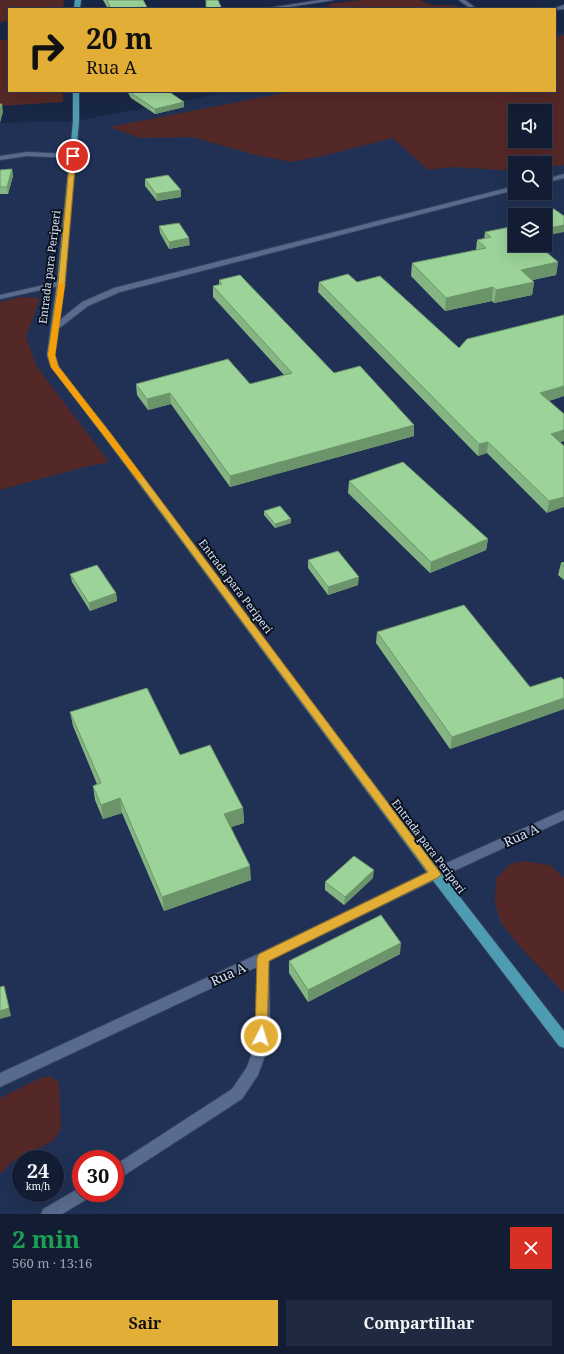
<!DOCTYPE html>
<html lang="pt">
<head>
<meta charset="utf-8">
<style>
  :root { --surface:#121d34; --page:#1f2a40; --text:#f1f3f6; --muted:#9ca2ac; --line:#313b4f; --accent:#e3ae35 }
  body { margin:0; font-family:"Noto Serif",serif; background:var(--page); color:var(--text); height:100vh; display:flex; flex-direction:column; font-size:15px; white-space:nowrap }
  * { box-sizing:border-box; margin:0 }
  p { font-size:13px; color:var(--muted) }
  .icon { flex:none; width:22px; height:22px; fill:none; stroke:currentColor; stroke-width:2; stroke-linecap:round; stroke-linejoin:round }
  .map { position:relative; height:1214px; overflow:hidden }
  .details { display:flex; flex-direction:column; background:var(--surface); flex:1 }
  .details>* { flex:none }
  .top-card { position:absolute; left:8px; top:8px; width:548px; height:84px; border-radius:0px; box-shadow:0 4px 16px #0002,0 0 0 1px var(--line); background:#e3ae35; color:#111; overflow:hidden }
  .fabs { position:absolute; left:508px; top:104px; display:grid; gap:8px }
  .fabs a { display:grid; place-items:center; width:44px; height:44px; border-radius:0px; background:var(--surface); box-shadow:0 4px 16px #0002,0 0 0 1px var(--line); font-size:20px }
  .speed { position:absolute; left:12px; top:1150px; display:flex; gap:8px; font-size:20px; font-weight:700; text-align:center }
  .speed>* { display:grid; place-content:center; width:52px; height:52px; border-radius:50%; background:var(--surface); box-shadow:0 4px 16px #0002,0 0 0 1px var(--line); line-height:1 }
  .speed small { font-size:10px; font-weight:400 }
  .speed .limit { border:6px solid #d22; background:#fff; color:#111 }
  .pin { position:absolute; display:grid; place-items:center; width:34px; height:34px; color:#fff; margin:-17px; border:2px solid #fff; border-radius:50%; box-shadow:0 1px 4px #0007 }
  .me { position:absolute; width:44px; margin:-22px; rotate:5deg; stroke-linejoin:round; filter:drop-shadow(0 0 3px #0008) }
  .turn { display:flex; align-items:center; gap:14px; height:84px; padding:0 12px; font-size:18px }
  .turn .icon { width:52px; height:52px; stroke-width:2.5 }
  .turn b { display:block; font-size:28px; line-height:34px }
  .round { display:grid; place-items:center; flex:none; width:42px; height:42px; border-radius:0px; background:var(--page) }
  .headline { display:flex; align-items:center; justify-content:space-between; height:68px; padding:0 12px }
  h1 { font-size:24px; font-weight:700; line-height:30px; color:#1e9e55 }
  .cta { display:flex; gap:8px; margin-top:auto; padding:8px 12px }
  .cta a { flex:1; height:46px; border-radius:0px; background:var(--accent); color:#111; font-size:16px; font-weight:700; line-height:46px; text-align:center }
  .cta a+a { background:var(--page); color:var(--text) }
  .map>svg:first-child { display:block }
  .built { fill:#203155; fill-rule:evenodd }
  .green { fill:#542827; fill-rule:evenodd }
  .lines { fill:none; stroke-linecap:round; stroke-linejoin:round }
  .minor-casing { stroke:#36415c; stroke-width:2 }
  .major-casing { stroke:#36415c; stroke-width:2 }
  .minor { fill:#586a8d; fill-rule:evenodd }
  .major { fill:#4e9cb1; fill-rule:evenodd }
  .wall { fill:#85b583 }
  .shaded-wall { fill:#6c946a }
  .building { fill:#9bd398; stroke:#6c946a }
  .route { fill:#e3ae35; stroke:#947122 }
  .slow { fill:#f59e0b }
  .labels { text-anchor:middle; dominant-baseline:central; stroke-width:4; stroke-linejoin:round; paint-order:stroke }
  .street-label { font-size:11px; fill:#d6e1f6; stroke:#0a111e }
  .near-street-label { font-size:13px; fill:#d6e1f6; stroke:#0a111e }
</style>
</head>
<body>
<div class="map">
<svg width="564" height="1214" viewBox="0 0 564 1214">
  <rect width="100%" height="100%" fill="#182746"/>
  <path class="built" d="M564 32V1214H0V123L76 121 234 91H555V34ZM515 111H545V141H515ZM515 163H545V193H515ZM515 215H545V245H515ZM21 1159H55V1193H21ZM81 1159H115V1193H81Z"/>
  <path class="green" d="M0 0H64L63 9H9V21L0 22Z
    M361 0H421C436 11 451 0 463 9H330L328 4Z
    M564 35V165L545 167V163H515V169L502 170 452 167 428 170 393 138 322 156 292 162 252 154 192 137 140 138 109 127 294 91H555V37ZM515 111H545V141H515Z
    M0 40H9V91H63V102L0 106Z
    M22 297 40 298 26 337 37 367 109 462 80 468 0 490V302Z
    M524 861 550 865 564 878V993L523 950 501 923 495 903 496 879 510 864Z
    M50 1076 59 1082 61 1129 53 1141 12 1162 0 1174V1098L40 1078Z"/>
  <g class="lines">
    <defs>
      <path id="minor" d="M320 0H334L276 9H262Z
        M459 0H465L477 9H471Z
        M564 5V9L555 10V9H551Z
        M27 152 73 154 76 156 73 158 27 156 0 160V156Z
        M564 174V178L545 183V179Z
        M515 186V190L120 292 88 306 57 330H51L50 328 82 302 114 288Z
        M61 281H64V285L0 299V295Z
        M564 810V820L439 878 269 961 270 1023 267 1050 258 1075 242 1099 120 1178 115 1180V1165L232 1089 247 1067 253 1050 256 1023 257 967 0 1087V1073L258 954 431 870Z
        M81 1187V1193H91L89 1198 62 1214H41L43 1209Z"/>
      <path id="major" d="M75 0H81L80 9H74Z
        M73 91H79V121L65 283 55 355 59 367 439 870 564 1031V1048L559 1046 431 878 106 439 51 367 47 355 57 283 73 121Z"/>
    </defs>
    <use href="#minor" class="minor-casing"/>
    <use href="#major" class="major-casing"/>
    <use href="#minor" class="minor"/>
    <use href="#major" class="major"/>
  </g>
  <path class="wall" d="M103 0H143L148 9H108Z
    M127 91H168L184 107 155 114 131 98Z
    M12 169 13 176 8 194H0V170Z
    M145 179 181 190V197L157 201 145 186Z
    M159 226 190 245 169 249 160 233Z
    M485 232 558 262 556 275 532 280 534 282 532 295 494 303 492 301 445 311 411 276 412 263 476 250 477 240 484 239Z
    M219 280 334 373 414 436 230 487 171 404 148 410 137 395 136 384H250L284 375 213 297V286L219 285Z
    M319 282H357L459 348 564 315V396L549 401 564 414V441L560 442 564 446 547 513 487 453 478 456 318 292Z
    M349 481 488 539 486 550 430 573 348 493Z
    M264 511 291 523 275 528 264 515Z
    M308 560 358 585 328 595 308 568Z
    M564 562V580L558 575 561 563Z
    M70 574 116 593 117 601 90 611 72 582Z
    M377 632 530 687 564 680V709L450 749 376 643Z
    M70 712 180 755 243 808 244 823 231 827 251 880 164 911 122 813 103 819 95 800 93 786 97 784 73 726Z
    M373 878 344 905 325 890V882Z
    M400 954 308 1002 289 973V961Z"/>
  <path class="shaded-wall" d="M143 7V9H119Z
    M184 102V107L155 114V109Z
    M2 104 3 112 0 123V111Z
    M12 169 13 176 8 194 7 187Z
    M181 190V197L157 201 156 194Z
    M564 225V232L545 236V229Z
    M189 238 190 245 169 249V242Z
    M558 262 556 275 519 283 521 270Z
    M534 282 532 295 494 303 496 290Z
    M493 287 492 301 445 311 446 298Z
    M564 386V396L538 404 540 393Z
    M170 393 171 404 148 410 147 399Z
    M414 425V436L230 487V476Z
    M564 430V441L549 446 551 434Z
    M488 442 487 453 478 456 479 444Z
    M564 497V507L547 513 549 501Z
    M291 519V523L275 528V524Z
    M488 539 486 550 430 573 431 562Z
    M359 577 358 585 328 595V587Z
    M116 593 117 601 90 611 89 603Z
    M564 698V709L450 749 452 737Z
    M120 798 122 813 103 819 101 805Z
    M243 808 244 823 225 829 224 814Z
    M250 866 251 880 164 911 162 897Z
    M374 870 373 878 344 905 345 897Z
    M401 943 400 954 308 1002V990Z
    M4 986 11 1016 0 1019V1011Z"/>
  <path class="building" d="M107 0H143L148 9H146L143 7 119 9H111Z
    M206 0H218L222 9H206Z
    M130 91H168L184 102 155 109 131 93Z
    M0 104H2L0 111Z
    M12 169 7 187H0V170Z
    M168 175 181 190 156 194 145 179Z
    M554 209 564 216V225L545 229V215H527Z
    M179 223 189 238 169 242 159 226Z
    M515 226V245H538L558 262 521 270 534 282 496 290 493 287 446 298 412 263 486 248 477 240 491 237 485 232Z
    M348 274 357 282 380 276 459 348 467 339 564 315V386L540 393 564 414V430L551 434 564 446V497L549 501 488 442 479 444 319 282Z
    M240 275 334 373 360 366 414 425 230 476 170 393 147 399 136 384 228 359 250 384 292 373 213 286 222 284 219 280Z
    M403 462 488 539 431 562 349 481Z
    M280 506 291 519 275 524 264 511Z
    M338 551 359 577 328 587 308 560Z
    M564 562V567L561 563Z
    M97 565 116 593 89 603 70 574Z
    M464 605 530 687 561 677 564 680V698L452 737 377 632Z
    M147 688 180 755 210 745 243 808 224 814 250 866 162 897 120 798 101 805 93 786 101 783 70 712Z
    M354 856 374 870 345 897 325 882Z
    M381 915 401 943 308 990 289 961Z
    M4 986 9 1008 0 1011V987Z"/>
  <path class="route" d="M73 154 76 156 65 283 55 355 58 366 112 435 441 874 439 877 269 961 267 1036 265 1040 261 1042 257 1040 255 1036 257 958 259 954 428 872 106 438 51 367 48 355 58 283 70 156Z"/>
  <path class="slow" d="M59 283 65 284 55 355 58 366 142 476V479H137L51 367 48 355Z"/>
  <g class="labels">
    <g class="street-label">
      <text transform="translate(49 267) rotate(-83)">Entrada para Periperi</text>
      <text transform="translate(236 586) rotate(53)">Entrada para Periperi</text>
      <text transform="translate(429 846) rotate(53)">Entrada para Periperi</text>
    </g>
    <g class="near-street-label">
      <text transform="translate(521 835) rotate(-25)">Rua A</text>
      <text transform="translate(228 974) rotate(-25)">Rua A</text>
    </g>
  </g>
</svg>
<div class="fabs">
<a><svg class="icon" aria-label="sound" viewBox="0 0 24 24"><path d="M4 9h4l5-4v14l-5-4H4zM17 9q2 3 0 6"/></svg></a>
<a><svg class="icon" aria-label="search" viewBox="0 0 24 24"><circle cx="10" cy="10" r="6"/><path d="M15 15l6 6"/></svg></a>
<a><svg class="icon" aria-label="layers" viewBox="0 0 24 24"><path d="M12 4l9 5-9 5-9-5zM3 14l9 5 9-5"/></svg></a>
</div>
<div class="speed"><div>24<small>km/h</small></div><div class="limit">30</div></div>
<div class="pin" style="left:73px;top:156px;background:#d93025"><svg class="icon" aria-label="arrive" viewBox="0 0 24 24"><path d="M6 21V4h12l-3 4 3 4H6"/></svg></div>
<svg class="me" style="left:261px;top:1036px" viewBox="-20 -20 40 40"><circle r="17" fill="#e3ae35" stroke="#fff" stroke-width="3"/><path d="M0-11L8 9 0 5-8 9z" fill="#fff"/></svg>
<div class="top-card">
<div class="turn"><svg class="icon" aria-label="right" viewBox="0 0 24 24"><path d="M7 20v-9h11M14 6l5 5-5 5"/></svg><div><b>20 m</b>Rua A</div></div>
</div>
</div>
<section class="details">
<div class="headline"><div><h1>2 min</h1><p>560 m · 13:16</p></div><a class="round" style="background:#d93025;color:#fff"><svg class="icon" aria-label="close" viewBox="0 0 24 24"><path d="M6 6l12 12M18 6L6 18"/></svg></a></div>
<div class="cta"><a>Sair</a><a>Compartilhar</a></div>
</section>
</body>
</html>
